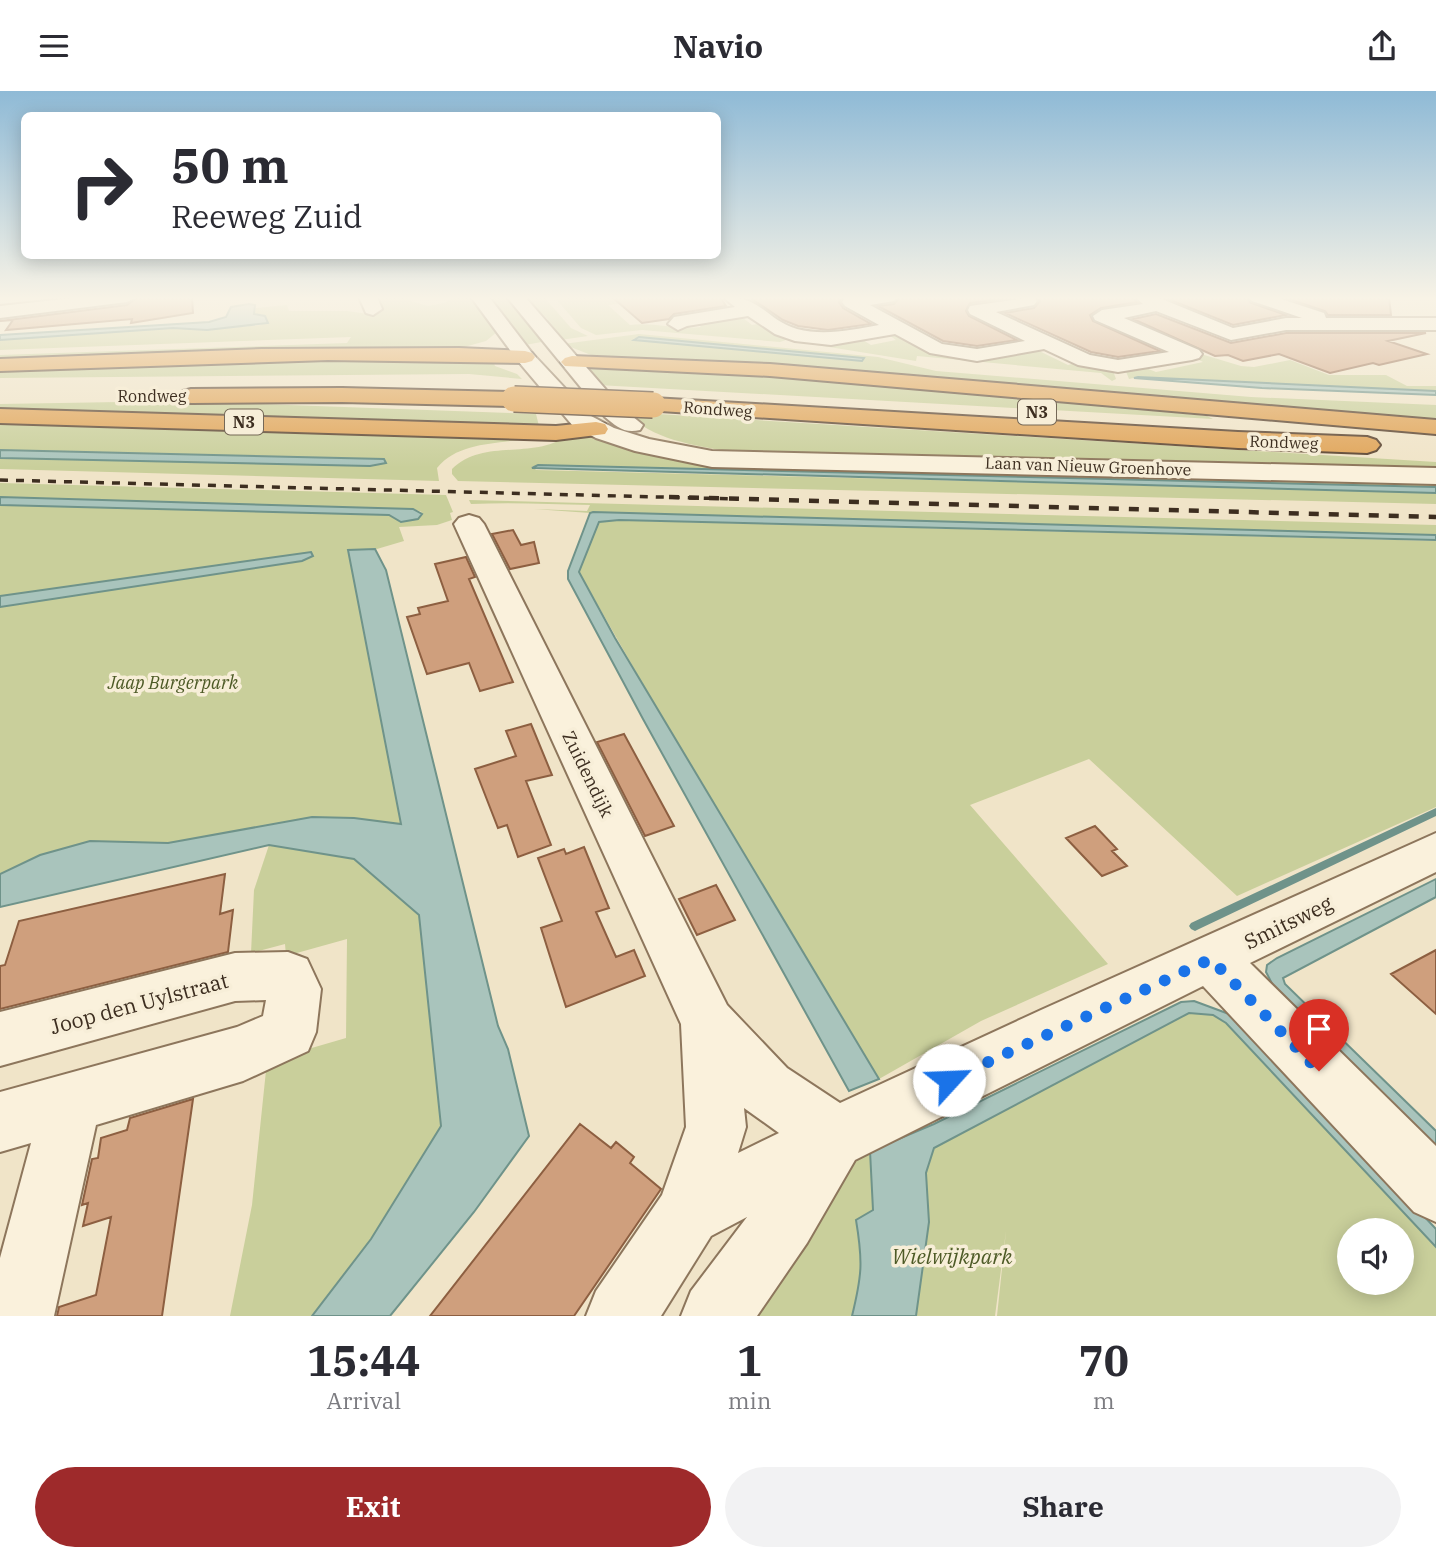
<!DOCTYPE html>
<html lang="en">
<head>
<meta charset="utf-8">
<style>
  :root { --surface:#fff; --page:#f2f2f3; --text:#2b2b33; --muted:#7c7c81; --accent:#9e2a2b }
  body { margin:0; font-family:"IBM Plex Serif",serif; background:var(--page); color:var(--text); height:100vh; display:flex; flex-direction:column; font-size:26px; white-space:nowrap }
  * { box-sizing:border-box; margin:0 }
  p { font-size:23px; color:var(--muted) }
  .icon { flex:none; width:38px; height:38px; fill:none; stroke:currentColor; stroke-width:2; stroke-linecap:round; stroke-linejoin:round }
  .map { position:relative; height:1225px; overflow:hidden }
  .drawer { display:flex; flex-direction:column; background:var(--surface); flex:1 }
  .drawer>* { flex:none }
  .banner { position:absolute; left:21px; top:21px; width:700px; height:147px; border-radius:10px; box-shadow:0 4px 18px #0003; background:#fff; color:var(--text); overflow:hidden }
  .controls { position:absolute; left:1337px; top:1127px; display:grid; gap:14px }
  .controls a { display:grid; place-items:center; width:77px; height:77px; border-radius:50%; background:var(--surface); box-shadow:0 4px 18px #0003; font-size:35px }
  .pin { position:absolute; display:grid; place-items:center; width:60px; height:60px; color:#fff; margin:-72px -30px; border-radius:50% 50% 50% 0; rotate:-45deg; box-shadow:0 0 7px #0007 }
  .pin .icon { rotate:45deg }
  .me { position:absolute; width:77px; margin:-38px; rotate:65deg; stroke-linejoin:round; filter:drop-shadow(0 0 5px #0008) }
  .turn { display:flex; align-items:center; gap:24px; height:147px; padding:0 35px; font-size:32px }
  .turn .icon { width:91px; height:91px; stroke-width:2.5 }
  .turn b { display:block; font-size:49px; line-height:60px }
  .eta { display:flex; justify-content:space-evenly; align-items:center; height:119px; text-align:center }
  .eta b { font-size:42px; font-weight:700; line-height:49px }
  .cta { display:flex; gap:14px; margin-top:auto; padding:14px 35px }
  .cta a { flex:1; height:80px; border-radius:42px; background:var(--accent); color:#fff; font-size:28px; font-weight:700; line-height:80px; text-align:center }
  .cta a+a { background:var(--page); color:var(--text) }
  header { display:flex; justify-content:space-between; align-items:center; height:91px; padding:0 35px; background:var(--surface); font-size:32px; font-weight:700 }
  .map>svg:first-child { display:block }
  .green { fill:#c9cf9b; fill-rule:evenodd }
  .water { fill:#a9c4bc; stroke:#6f938a; stroke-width:2 }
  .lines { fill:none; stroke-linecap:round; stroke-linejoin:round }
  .stream { fill:#6f938a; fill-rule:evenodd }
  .building { fill:#cf9f7d; stroke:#8d5f41; stroke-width:2 }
  .minor-casing { stroke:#8d765c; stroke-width:4 }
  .highway-casing { stroke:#5b4430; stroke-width:4 }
  .minor { fill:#faf1dc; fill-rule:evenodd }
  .highway { fill:#e0a458; fill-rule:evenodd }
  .rail-far1 { stroke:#3d2e20; stroke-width:3.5; stroke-dasharray:8 8; stroke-linecap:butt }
  .rail { stroke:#3d2e20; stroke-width:4.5; stroke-dasharray:10 10; stroke-linecap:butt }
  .highway-bridge-casing { stroke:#5b4430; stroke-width:28; stroke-linecap:butt }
  .highway-bridge { stroke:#e0a458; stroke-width:25 }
  .route { stroke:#1a73e8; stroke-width:12; stroke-dasharray:0 21.6 }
  .labels { text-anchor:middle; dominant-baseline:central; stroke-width:7; stroke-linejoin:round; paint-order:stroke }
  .far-street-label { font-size:16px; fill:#3d2e20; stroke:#f7eed8 }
  .shield { fill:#f7eed8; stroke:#756857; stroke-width:2 }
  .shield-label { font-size:16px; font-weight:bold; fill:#3d2e20 }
  .park-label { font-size:18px; font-style:italic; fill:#4d5a26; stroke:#f7eed8 }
  .street-label { font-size:18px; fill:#3d2e20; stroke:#f7eed8 }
  .near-street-label { font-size:21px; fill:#3d2e20; stroke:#f7eed8 }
  .near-park-label { font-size:21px; font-style:italic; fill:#4d5a26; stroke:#f7eed8 }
</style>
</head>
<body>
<header><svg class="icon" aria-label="menu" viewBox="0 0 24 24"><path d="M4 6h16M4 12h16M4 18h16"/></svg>Navio<svg class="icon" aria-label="share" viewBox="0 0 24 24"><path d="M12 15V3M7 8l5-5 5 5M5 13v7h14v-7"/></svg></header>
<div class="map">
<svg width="1436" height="1225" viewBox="0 0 1436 1225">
  <rect width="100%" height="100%" fill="#f0e4c8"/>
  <path class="green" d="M376 206H409L411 210 428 215 444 212 453 206H471L497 241 486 250 457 258 0 271V264L347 252 351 246 0 259V249L173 237 207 239 261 234 264 225 254 223 256 217 287 214 289 220H348L368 223 381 221Z
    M484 206H511L547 250 525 254 506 235Z
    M522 206H544L571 237 588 245 560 249 545 231 548 229C542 221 530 214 522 206Z
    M577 206H663L608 214 630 234C654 231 677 239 701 236L695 230 747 222 752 225 743 227 752 234 763 232 789 248 780 251 642 239 596 244 581 237 556 208Z
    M639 243 878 266 936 280 1251 306 1436 314V329L591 264 563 253ZM639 246 863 268 862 270 633 248Z
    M901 243 939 261 1033 257 1068 274 1079 271 1112 277 1116 288 1112 290 1101 282 917 265 916 270 798 251 800 249 858 246 871 254 896 249 889 244Z
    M1201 263 1241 275 1254 276 1290 269 1329 284H1386L1407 295H1436V300L1138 286 1129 288 1125 278 1146 277 1156 281 1203 271 1193 266Z
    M286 267H492L495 275 517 283 522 288 469 283 0 287V277Z
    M579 273 776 284 1207 325 1213 328 598 294Z
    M179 310 536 323 539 335 0 321V313Z
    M626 321 1436 371V379L730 361C695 354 651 349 626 321Z
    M0 331 534 346C501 354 460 349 437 377L439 390 0 378V367L386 372 384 368 0 359Z
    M566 345 610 348 659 362 1436 390V396L532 375 536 379 1436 402V413L458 390 452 383V378C483 347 534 369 566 345Z
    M0 392 446 404 453 421 450 422 452 429 437 434 399 436 404 450 360 463 417 756 290 743 0 804V414L389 424 401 431 422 421 413 418 0 406Z
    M469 409 1436 434V444L590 422 534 418 587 420 590 414C550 413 510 411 471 413Z
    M602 429 1436 450V716L1237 805 1089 668 970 714 1108 873 981 930 879 988 660 623 583 488 579 481 596 434Z
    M269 754 354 768 419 824 442 1035 371 1148 312 1225H230L252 1114 267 970 346 947 347 848 286 865 285 853 251 862 254 799Z
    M1189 922 1213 924 1226 932 1436 1156V1225H997L1006 1140 995 1225H889L925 1041 970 1014 978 1033ZM1349 1139H1402V1192H1349Z
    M870 1060 873 1119 856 1129C863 1171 862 1184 852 1225H743L848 1075Z"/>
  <path class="water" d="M249 213 255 214 254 223 265 225 268 232 207 239 173 237 0 249V244L209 231 226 226 231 216Z
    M639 246 864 267 862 270 634 249Z
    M1138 286 1436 300V304L1262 297 1134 287Z
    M0 359 384 368 386 372 370 375 0 367Z
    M538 374 1436 396V402L532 377Z
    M0 406 413 418 422 423 418 428 401 431 389 424 0 414Z
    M593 421 1436 444V449L619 429 599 431 579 481 615 547 879 988 849 1000 643 628 568 488V480L590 422Z
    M375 458 386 479 498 935 508 958 529 1045 474 1121 390 1225H312L371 1148 441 1035 419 824 354 768 269 754 0 816V783L40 764 90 750 168 752 312 726 354 727 401 733 348 459Z
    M311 461 313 465 302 470 0 516V505Z
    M1436 788V806L1283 887 1285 893 1436 1040V1062L1277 902 1266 881 1267 874 1277 867Z
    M1194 910 1229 923 1248 939 1436 1138V1156L1226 932 1213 924 1189 922 934 1057 926 1082 929 1131 916 1225H852C862 1184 863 1171 856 1129L873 1119 870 1060 934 1033 1181 911Z"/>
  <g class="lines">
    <path class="stream" d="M1436 717V725L1199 838 1195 840 1191 838 1189 835 1191 832Z"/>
  </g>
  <path class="building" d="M138 206H192L193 222 131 232 132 228 6 239 13 229 0 230 127 214Z
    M612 206H720L726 215 674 223 669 228 642 232Z
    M749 206H843L839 211 843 217 871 233 828 239 798 235 783 229Z
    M900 206H1016L970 212 966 220 969 225 1017 249 977 255 943 250 878 215 894 213Z
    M1037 206H1132L1137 211 1101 217 1090 224 1093 230 1160 260 1118 266 1091 261 1005 222 1034 217 1040 210Z
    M1163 206H1246L1251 212 1286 224 1233 234Z
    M1283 206H1389L1391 224H1328L1325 220Z
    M1156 223 1231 252 1286 242H1426L1388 250 1427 263 1379 274 1373 272 1330 282 1279 263 1243 270 1228 264 1215 265 1133 228Z
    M513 439 521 454 534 451 539 472 510 478 492 443Z
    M466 466 475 486 469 488 513 591 480 600 469 572 427 583 407 526 420 523 418 517 448 510 435 473Z
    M531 633 552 684 526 690 551 754 518 766 507 734 498 737 475 678 516 665 506 640Z
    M624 643 674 735 645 745 597 651Z
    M1095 735 1117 758 1112 760 1127 775 1102 785 1066 747Z
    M584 756 609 817 596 821 616 866 634 859 645 885 566 916 541 837 562 830 538 767 564 758 566 763Z
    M225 783 220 823 233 819 228 861 0 918V875L5 874 19 830Z
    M716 794 735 829 697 844 679 808Z
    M1436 859V923L1391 883Z
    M193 1008 162 1225H57L59 1216 96 1204 111 1126 83 1135 88 1112 82 1114 92 1068 98 1067 101 1047 127 1039 130 1027Z
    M580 1033 611 1057 616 1051 634 1066 630 1072 661 1098 574 1225H430Z"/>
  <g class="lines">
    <defs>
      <path id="minor" d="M83 206H136L127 211 0 227V215Z
        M359 206H377L382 218 373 224 366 222Z
        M471 206H489L532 262 591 325 614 337 649 348 712 360 1436 377V393L712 376 635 360 596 347 573 335 518 270Z
        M507 206H525L621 316 643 334 640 339C624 343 616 335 605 326Z
        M723 206C762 205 766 229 797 238 824 245 852 239 879 234L845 215 842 211 845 207 897 206 894 210 870 214 942 253 977 258 1025 250 970 223 968 219 970 215 1033 206 1037 210 1034 214 996 221 1090 264 1118 269 1169 261 1095 229 1093 225 1102 219 1143 213 1135 206H1157L1233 237 1286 227H1302L1252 210 1249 206H1275L1324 222 1326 227H1436V239H1286L1231 249 1156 220 1124 227 1199 259 1202 263 1199 267 1192 269 1118 281 1078 274 1044 258 977 270 930 262 895 243 831 254 795 250 775 243 748 225 687 235 678 239 668 233 674 226 735 216Z
        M469 424 479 427 484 433 727 914 787 977 840 1012 1041 919 1436 742V781L1250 872 1436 1055V1131L1414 1121 1203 895 855 1069 807 1152 757 1225H681L691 1200 747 1126 711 1145 661 1225H586L596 1200 662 1104 686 1036 681 933 454 433 459 427ZM744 1017 779 1042 738 1062 746 1036Z
        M288 861 307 868 321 898 316 941 308 960 243 990 96 1034 54 1225H0V1167L31 1052 0 1061V1001L237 936 263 925 266 909 235 910 0 975V921L235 862Z"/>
      <path id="highway" d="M459 257 525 260 532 262 535 266 532 270 525 272 328 269 0 280V268L262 258Z
        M572 265 770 273 1436 329V343L770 285 565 275 561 271 565 267Z
        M342 297 514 301 522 303 525 308 522 313 514 315 342 311 191 312 183 310 180 305 183 300 191 298Z
        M653 307 1238 341 1367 346 1376 349 1380 354 1376 359 1367 362 1238 357 645 319 641 314 645 309Z
        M0 318 556 335 596 331 605 333 608 338 605 343 556 349 0 332Z"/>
    </defs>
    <use href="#minor" class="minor-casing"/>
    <use href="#highway" class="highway-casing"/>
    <use href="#minor" class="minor"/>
    <use href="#highway" class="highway"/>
    <path class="rail-far1" d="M0 389 737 408"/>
    <path class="rail" d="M669 406 1436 426"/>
    <defs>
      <path id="highway-bridge" d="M514 308 653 314"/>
    </defs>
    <use href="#highway-bridge" class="highway-bridge-casing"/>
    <use href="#highway-bridge" class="highway-bridge"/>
  </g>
  <linearGradient id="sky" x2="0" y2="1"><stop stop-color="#8fbad6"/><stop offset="0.55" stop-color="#f8f3e6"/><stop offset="1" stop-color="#f8f3e6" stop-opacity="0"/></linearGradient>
  <rect width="1436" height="377" fill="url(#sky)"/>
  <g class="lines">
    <path class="route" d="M949 989 1211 868 1319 980"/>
  </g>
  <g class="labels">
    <g class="far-street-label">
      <text x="152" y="305">Rondweg</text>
      <text transform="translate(718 318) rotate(4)">Rondweg</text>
      <text transform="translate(1284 351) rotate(2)">Rondweg</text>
      <text transform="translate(1088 375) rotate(2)">Laan van Nieuw Groenhove</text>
    </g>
    <g class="shield">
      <rect x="1018" y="308.5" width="38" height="25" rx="5"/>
      <rect x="225" y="318.5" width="38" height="25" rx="5"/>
    </g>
    <g class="shield-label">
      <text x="1037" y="321">N3</text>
      <text x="244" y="331">N3</text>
    </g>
    <g class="park-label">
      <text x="173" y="591">Jaap Burgerpark</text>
    </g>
    <g class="street-label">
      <text transform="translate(588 683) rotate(64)">Zuidendijk</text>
    </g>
    <g class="near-street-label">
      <text transform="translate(1288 831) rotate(-26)">Smitsweg</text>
      <text transform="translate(139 912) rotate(-15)">Joop den Uylstraat</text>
    </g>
    <g class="near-park-label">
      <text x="952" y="1165">Wielwijkpark</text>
    </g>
  </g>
</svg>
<div class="controls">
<a><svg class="icon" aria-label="sound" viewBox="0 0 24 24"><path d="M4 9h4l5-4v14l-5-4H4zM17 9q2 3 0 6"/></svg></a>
</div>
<div class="pin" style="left:1319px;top:980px;background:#d93025"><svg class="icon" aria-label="arrive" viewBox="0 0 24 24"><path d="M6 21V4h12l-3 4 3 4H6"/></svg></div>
<svg class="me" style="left:949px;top:989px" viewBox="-20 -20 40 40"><circle r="19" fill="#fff"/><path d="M0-13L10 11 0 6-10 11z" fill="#1a73e8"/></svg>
<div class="banner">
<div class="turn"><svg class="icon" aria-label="right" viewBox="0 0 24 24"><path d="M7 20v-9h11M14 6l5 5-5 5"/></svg><div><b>50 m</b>Reeweg Zuid</div></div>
</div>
</div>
<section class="drawer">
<div class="eta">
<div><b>15:44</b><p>Arrival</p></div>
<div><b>1</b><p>min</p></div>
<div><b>70</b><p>m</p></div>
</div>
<div class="cta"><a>Exit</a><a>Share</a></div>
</section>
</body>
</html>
